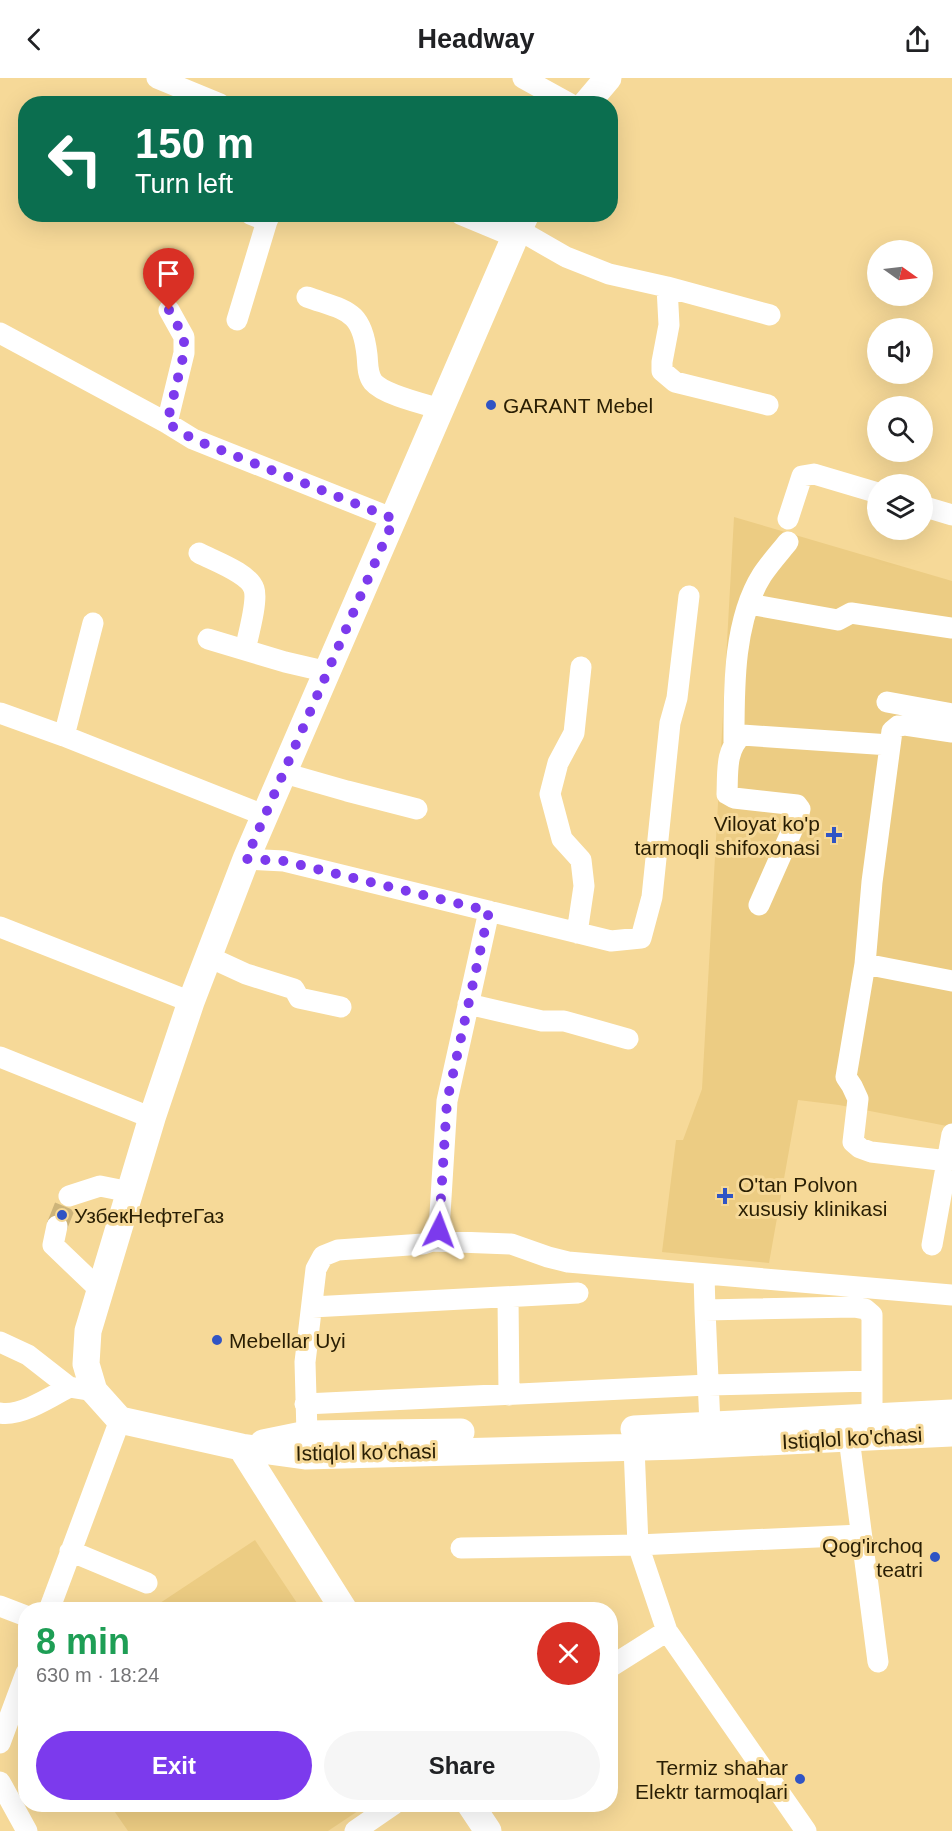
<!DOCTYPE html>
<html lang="en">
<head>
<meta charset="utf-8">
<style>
  :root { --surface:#fff; --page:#f6f6f6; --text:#202124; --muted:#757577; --accent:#7c3aed }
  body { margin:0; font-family:Helvetica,sans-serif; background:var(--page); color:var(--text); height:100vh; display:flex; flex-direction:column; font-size:22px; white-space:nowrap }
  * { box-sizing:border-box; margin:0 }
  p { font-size:20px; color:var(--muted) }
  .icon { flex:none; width:33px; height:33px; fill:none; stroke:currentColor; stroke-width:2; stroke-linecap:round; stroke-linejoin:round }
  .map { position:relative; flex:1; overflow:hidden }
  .side { position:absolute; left:18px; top:1524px; width:600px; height:210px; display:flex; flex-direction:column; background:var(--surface); border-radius:24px; box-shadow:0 6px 24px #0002 }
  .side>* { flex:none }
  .banner { position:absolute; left:18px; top:18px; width:600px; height:126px; border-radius:24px; box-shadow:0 6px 24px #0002; background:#0b6e4f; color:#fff; overflow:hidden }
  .needle { width:39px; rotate:104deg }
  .buttons { position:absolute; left:867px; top:162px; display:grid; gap:12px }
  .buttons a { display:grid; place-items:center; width:66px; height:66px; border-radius:50%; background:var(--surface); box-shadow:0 6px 24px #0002; font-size:30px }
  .pin { position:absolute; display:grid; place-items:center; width:51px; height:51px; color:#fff; margin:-62px -26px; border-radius:50% 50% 50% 0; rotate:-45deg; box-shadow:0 0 6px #0007 }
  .pin .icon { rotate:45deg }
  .me { position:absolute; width:66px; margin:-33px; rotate:3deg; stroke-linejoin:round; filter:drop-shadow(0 0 4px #0008) }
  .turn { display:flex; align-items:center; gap:21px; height:126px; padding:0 18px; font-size:27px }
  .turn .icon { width:78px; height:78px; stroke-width:2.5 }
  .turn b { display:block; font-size:42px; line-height:51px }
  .round { display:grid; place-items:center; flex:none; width:63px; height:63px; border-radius:32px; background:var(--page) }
  .head { display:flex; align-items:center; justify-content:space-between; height:102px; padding:0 18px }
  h1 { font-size:36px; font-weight:700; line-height:45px; color:#1e9e55 }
  .button { display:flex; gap:12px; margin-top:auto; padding:12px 18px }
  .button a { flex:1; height:69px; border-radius:36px; background:var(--accent); color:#fff; font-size:24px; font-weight:700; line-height:69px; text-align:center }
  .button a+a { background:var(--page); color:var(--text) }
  header { display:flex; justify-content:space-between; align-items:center; height:78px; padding:0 18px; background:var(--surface); font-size:27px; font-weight:700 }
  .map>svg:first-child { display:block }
  .built { fill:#eccc83 }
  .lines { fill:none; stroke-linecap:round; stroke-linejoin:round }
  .minor-tunnel { stroke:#cdb47a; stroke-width:21; stroke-dasharray:21 10; stroke-linecap:butt }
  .minor { stroke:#fff; stroke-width:21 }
  .major { stroke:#fff; stroke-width:27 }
  .route { stroke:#7c3aed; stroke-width:10; stroke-dasharray:0 18 }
  .poi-dot { fill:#3054c4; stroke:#f6d998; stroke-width:2 }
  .labels { text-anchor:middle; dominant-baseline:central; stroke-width:6; stroke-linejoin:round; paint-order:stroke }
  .poi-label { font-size:21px; fill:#291e03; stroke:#f6d998; text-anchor:start }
  .street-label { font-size:21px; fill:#291e03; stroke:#f6d998 }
</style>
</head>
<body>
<header><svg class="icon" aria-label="back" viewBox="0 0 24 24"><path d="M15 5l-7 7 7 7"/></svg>Headway<svg class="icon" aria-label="share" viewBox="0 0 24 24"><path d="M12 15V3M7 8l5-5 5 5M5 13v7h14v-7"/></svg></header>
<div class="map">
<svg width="952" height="1753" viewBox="0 0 952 1753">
  <rect width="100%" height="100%" fill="#f6d998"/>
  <path class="built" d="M734 439 952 503V1049L839 1027 798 1022 769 1185 662 1174 676 1062H683L702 1011Z
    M255 1462 301 1531H151Z
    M110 1727H367L328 1753H128Z"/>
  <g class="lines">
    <path class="minor-tunnel" d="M57 1148 69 1118"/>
    <path class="minor" d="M157 0 220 26
      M523 0 570 26
      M250 136 267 143
      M460 136 515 159
      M519 152 566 179 609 196 667 209 770 237
      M667 209 669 247 662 284V293L675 304 768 327
      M307 219C346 233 362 231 367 277 368 286 367 296 373 304 384 317 424 326 441 331
      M237 242 267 143 270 136
      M0 255 167 345 193 361 394 441
      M167 345 184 275V259L169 232
      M922 428 952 437
      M788 441 802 398 814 396 878 415
      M199 475C214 483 249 495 254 511 258 523 248 558 245 572
      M749 526 838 542 851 535 952 550
      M208 561 285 584 328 594
      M887 624 952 636
      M0 635 64 658 266 738
      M64 658 93 545
      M734 664C734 611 733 543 762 497 770 485 780 474 788 464
      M284 695 347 713 417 731
      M246 781 284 783 611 863 641 860 652 819 670 645 677 620 689 518
      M759 827 798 739 800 731 797 727 734 720 727 716C728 695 725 672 742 657L890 667
      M0 849 191 924
      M577 855 584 808 581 782 562 761 550 716 558 685 574 655 581 589
      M209 879 246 896 294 911 299 920 341 929
      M865 886 952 903
      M468 926 542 943H564L628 961
      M0 979 152 1040
      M948 1083 871 1074 860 1070 853 1064 858 1021 852 1008 846 999 865 886 872 804 892 653 898 648 905 647 952 654
      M69 1118 100 1108 130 1114
      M57 1148 53 1167 100 1212
      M432 1163 439 1152 447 1023 489 833
      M932 1167 952 1056
      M704 1196 705 1232 710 1347
      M508 1219 509 1317
      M312 1229 578 1215
      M705 1232 854 1229 865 1231 872 1237V1339
      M0 1264 28 1277 69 1309 94 1313
      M305 1326 708 1307 872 1303
      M0 1335C20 1339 51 1319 69 1309
      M849 1360 878 1584
      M634 1369 638 1467 667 1553 806 1753
      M306 1371 307 1356 305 1284 316 1191 323 1178 338 1172 423 1166 432 1163 511 1166 548 1179 568 1184 952 1217
      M461 1470 638 1467 861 1457
      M70 1473 147 1505
      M0 1528 26 1538
      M49 1532 120 1342
      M610 1589 667 1553
      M0 1665 26 1595
      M0 1704 27 1753
      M355 1753 394 1726"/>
    <path class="major" d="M586 26 608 0
      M526 136 515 159 246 781 191 924 152 1040 88 1253 86 1286 94 1313 120 1342 241 1369 305 1378 681 1368 952 1355
      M634 1351 952 1335
      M263 1365 307 1356 461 1354
      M241 1369 344 1532
      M470 1726 488 1753"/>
  </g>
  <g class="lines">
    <path class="route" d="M169 232 184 259V275L167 345 193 361 394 441 246 781 284 783 489 833 447 1023 439 1152"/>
  </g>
  <g class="poi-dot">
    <circle cx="491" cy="327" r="6"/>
    <path d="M831 748h6v6h6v6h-6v6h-6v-6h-6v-6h6z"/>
    <path d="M722 1109h6v6h6v6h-6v6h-6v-6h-6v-6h6z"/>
    <circle cx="62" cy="1137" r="6"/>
    <circle cx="217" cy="1262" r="6"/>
    <circle cx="935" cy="1479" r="6"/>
    <circle cx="800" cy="1701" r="6"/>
  </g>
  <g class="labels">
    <g class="poi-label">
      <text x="503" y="327">GARANT Mebel</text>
      <text x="820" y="745" text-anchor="end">Viloyat ko'p<tspan x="820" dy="24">tarmoqli shifoxonasi</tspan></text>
      <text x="738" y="1106">O'tan Polvon<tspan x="738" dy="24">xususiy klinikasi</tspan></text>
      <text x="74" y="1137">УзбекНефтеГаз</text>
      <text x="229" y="1262">Mebellar Uyi</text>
      <text x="923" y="1467" text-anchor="end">Qog'irchoq<tspan x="923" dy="24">teatri</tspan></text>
      <text x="788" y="1689" text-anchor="end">Termiz shahar<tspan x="788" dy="24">Elektr tarmoqlari</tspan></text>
    </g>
    <g class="street-label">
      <text transform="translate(852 1360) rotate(-3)">Istiqlol ko'chasi</text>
      <text transform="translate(366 1374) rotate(-1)">Istiqlol ko'chasi</text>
    </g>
  </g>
</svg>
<div class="buttons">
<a><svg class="needle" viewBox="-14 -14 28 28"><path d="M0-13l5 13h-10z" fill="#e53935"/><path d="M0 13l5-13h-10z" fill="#757577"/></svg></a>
<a><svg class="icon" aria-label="sound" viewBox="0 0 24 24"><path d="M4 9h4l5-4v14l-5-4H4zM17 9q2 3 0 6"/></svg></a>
<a><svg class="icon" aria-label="search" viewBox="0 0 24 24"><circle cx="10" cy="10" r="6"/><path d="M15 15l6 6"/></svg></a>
<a><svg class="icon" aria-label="layers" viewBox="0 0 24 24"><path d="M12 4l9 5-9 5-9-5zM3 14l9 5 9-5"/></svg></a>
</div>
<div class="pin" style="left:169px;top:232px;background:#d93025"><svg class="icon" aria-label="arrive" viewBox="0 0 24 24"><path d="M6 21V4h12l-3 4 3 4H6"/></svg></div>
<svg class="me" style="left:439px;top:1152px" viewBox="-20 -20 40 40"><path d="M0-17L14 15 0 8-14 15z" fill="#7c3aed" stroke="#fff" stroke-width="4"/></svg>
<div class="banner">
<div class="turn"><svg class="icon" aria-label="left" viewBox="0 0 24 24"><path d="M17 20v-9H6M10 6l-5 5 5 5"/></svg><div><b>150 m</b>Turn left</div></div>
</div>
<section class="side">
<div class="head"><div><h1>8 min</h1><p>630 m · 18:24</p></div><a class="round" style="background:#d93025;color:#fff"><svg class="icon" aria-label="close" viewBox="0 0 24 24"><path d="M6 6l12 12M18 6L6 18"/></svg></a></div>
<div class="button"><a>Exit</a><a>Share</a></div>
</section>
</div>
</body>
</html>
